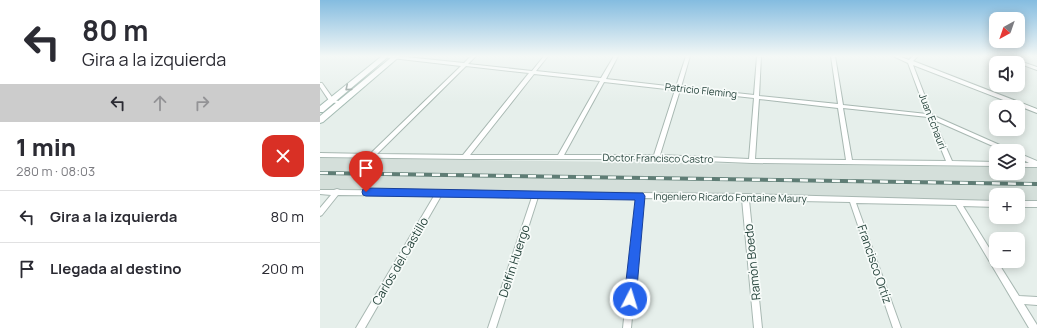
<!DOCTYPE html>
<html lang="es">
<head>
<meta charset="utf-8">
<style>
  :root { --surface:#fff; --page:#f7f7f7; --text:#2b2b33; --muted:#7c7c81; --line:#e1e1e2 }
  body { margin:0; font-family:Manrope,sans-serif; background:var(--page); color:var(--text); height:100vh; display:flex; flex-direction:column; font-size:15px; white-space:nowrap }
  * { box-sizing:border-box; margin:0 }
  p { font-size:13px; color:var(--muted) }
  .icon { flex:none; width:22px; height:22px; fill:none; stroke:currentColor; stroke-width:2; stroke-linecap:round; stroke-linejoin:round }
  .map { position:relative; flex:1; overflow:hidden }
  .side { display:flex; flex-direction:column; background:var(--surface); width:320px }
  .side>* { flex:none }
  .top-card { background:#fff; color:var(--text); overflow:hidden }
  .needle { width:26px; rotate:220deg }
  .controls { position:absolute; left:669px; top:12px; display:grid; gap:8px }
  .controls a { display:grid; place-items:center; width:36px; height:36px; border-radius:8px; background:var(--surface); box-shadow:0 2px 10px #0003; font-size:20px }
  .pin { position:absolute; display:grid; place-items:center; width:34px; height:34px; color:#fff; margin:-41px -17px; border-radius:50% 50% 50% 0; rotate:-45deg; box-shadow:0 0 4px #0007 }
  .pin .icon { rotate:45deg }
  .me { position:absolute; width:44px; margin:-22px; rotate:5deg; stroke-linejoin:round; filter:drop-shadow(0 0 3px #0008) }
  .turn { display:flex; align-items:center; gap:14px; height:84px; padding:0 16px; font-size:18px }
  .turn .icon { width:52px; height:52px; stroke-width:2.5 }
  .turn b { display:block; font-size:28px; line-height:34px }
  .lanes { display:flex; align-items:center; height:38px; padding:0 16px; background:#0003; justify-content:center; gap:20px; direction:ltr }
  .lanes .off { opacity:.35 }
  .round { display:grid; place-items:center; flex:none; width:42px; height:42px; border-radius:12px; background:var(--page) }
  .summary { display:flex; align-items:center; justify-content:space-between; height:68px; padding:0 16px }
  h1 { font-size:24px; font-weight:800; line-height:30px }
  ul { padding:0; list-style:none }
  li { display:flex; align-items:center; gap:12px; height:52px; padding:0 16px; border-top:1px solid var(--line) }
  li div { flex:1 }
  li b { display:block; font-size:15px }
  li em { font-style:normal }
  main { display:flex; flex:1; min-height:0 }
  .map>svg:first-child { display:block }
  .built { fill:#d4dfda }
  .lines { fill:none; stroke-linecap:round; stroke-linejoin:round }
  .minor-casing { stroke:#a8b8b2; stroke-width:2 }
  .secondary-casing { stroke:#a4bbb3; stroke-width:2 }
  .minor { fill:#fff; fill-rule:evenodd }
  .secondary { fill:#fff; fill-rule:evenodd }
  .rail-casing { stroke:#5f7d75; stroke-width:4 }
  .rail { stroke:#f7fbf9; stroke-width:2.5; stroke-dasharray:8; stroke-linecap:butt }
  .oneway { stroke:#92a09c }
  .route { fill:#2563eb; stroke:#184099 }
  .labels { text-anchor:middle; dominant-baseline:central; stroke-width:3.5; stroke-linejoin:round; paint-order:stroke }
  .street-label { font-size:10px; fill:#24423a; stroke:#f7fbf9 }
  .near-street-label { font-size:12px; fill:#24423a; stroke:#f7fbf9 }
</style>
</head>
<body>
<main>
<section class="side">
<div class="top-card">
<div class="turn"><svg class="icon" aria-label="left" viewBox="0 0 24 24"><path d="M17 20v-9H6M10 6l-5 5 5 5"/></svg><div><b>80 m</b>Gira a la izquierda</div></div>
<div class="lanes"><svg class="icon" aria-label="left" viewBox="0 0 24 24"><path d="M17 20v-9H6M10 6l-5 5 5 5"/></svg><svg class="icon off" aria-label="ahead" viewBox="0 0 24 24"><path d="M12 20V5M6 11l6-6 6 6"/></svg><svg class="icon off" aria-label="right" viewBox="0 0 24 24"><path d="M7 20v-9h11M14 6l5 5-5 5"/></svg></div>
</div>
<div class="summary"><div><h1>1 min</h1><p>280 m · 08:03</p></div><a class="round" style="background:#d93025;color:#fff"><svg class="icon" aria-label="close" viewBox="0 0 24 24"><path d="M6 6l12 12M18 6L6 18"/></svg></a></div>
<ul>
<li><svg class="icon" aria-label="left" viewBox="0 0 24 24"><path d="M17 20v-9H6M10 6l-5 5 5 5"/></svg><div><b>Gira a la izquierda</b></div><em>80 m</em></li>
<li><svg class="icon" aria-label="arrive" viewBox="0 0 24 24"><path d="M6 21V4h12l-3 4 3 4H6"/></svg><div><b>Llegada al destino</b></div><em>200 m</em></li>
</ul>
</section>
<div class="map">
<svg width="717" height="328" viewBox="0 0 717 328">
  <rect width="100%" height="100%" fill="#e6efeb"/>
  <path class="built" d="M0 158 676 167V173H698V167L717 168V204H698V195H676V204L0 192Z"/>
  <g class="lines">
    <defs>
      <path id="minor" d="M61 56H76L144 63 151 56H156L148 64 212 71 224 56H228L216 71 281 78 294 56H298L286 79 356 87 366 56H370L361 87 434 95 437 56H441L439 96 518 104 511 56H515L523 105 607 114 588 63 573 56H579L589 60 593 56H598L593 61 717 109V113L593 65 612 115 691 150 692 151H684L614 120 632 161 676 162V166L432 163 336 159H145L0 157V153L50 154 141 66 63 57ZM146 66 209 73 143 155 57 154ZM214 74 280 81 238 155H150ZM284 82 355 90 334 155H244ZM360 90 434 98 429 159 340 155ZM439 99 518 108 526 160 435 159ZM523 108 608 117 626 161 532 160Z
        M678 56H685L717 67V70Z
        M0 83H2L14 100 23 102V104L10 102 0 87Z
        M698 153 717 161V167H698V163H709L698 157Z
        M17 189 20 190 425 194 676 201V207L643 206 676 259V261H677L699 296 717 297V305L704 304 717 325V328H709L636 205 536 203 581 328H573L530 202 429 200 442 328H434L422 199 323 198 311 328H303L317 198 218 197 176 328H168L212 197 121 196 45 328H36L114 196 18 195 2 215 0 216V208L11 195 0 194V190H14Z
        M698 201H717V207H698Z"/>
      <path id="secondary" d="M62 56H69L3 112H0V106Z
        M73 56H80L3 122 0 123V116Z"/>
    </defs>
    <use href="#minor" class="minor-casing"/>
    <use href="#secondary" class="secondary-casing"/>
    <use href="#minor" class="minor"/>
    <use href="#secondary" class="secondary"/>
    <defs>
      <path id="rail" d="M0 173 717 184"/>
    </defs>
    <use href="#rail" class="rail-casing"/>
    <use href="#rail" class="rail"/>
  </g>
  <defs><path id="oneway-chevron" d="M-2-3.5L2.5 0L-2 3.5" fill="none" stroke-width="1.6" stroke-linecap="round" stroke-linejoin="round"/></defs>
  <use class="oneway" href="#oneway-chevron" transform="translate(28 88) rotate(140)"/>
  <linearGradient id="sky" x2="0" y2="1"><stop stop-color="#84bce0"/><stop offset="0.55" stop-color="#f4f8f6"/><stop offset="1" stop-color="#f4f8f6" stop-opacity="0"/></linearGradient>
  <rect width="717" height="102" fill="url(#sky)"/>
  <path class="route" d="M46 188 323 193 325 196 316 299 314 303 310 304 306 303 304 299 315 200 46 196 43 195 42 192 43 189Z"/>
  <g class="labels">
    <g class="street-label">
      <text transform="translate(381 90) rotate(6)">Patricio Fleming</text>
      <text transform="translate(613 121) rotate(69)">Juan Echauri</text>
      <text transform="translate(338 158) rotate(1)">Doctor Francisco Castro</text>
      <text transform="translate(410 197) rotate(1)">Ingeniero Ricardo Fontaine Maury</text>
    </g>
    <g class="near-street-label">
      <text transform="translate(80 261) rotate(-60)">Carlos del Castillo</text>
      <text transform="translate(194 261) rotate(-72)">Delfín Huergo</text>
      <text transform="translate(432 262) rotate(-96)">Ramón Boedo</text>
      <text transform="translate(555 264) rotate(71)">Francisco Ortíz</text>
    </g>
  </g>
</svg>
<div class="controls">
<a><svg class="needle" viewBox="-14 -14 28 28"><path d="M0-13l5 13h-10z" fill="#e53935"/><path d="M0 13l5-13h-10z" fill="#7c7c81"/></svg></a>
<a><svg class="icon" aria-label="sound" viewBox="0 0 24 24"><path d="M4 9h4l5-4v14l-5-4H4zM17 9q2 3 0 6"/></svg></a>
<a><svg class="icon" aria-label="search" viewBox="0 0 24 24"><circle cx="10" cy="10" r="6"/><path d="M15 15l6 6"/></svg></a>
<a><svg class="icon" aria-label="layers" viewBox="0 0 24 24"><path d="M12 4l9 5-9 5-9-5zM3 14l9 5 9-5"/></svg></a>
<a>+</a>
<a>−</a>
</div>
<div class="pin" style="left:46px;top:192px;background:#d93025"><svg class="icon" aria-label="arrive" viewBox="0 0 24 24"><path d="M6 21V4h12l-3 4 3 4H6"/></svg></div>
<svg class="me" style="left:310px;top:299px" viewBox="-20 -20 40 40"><circle r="17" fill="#2563eb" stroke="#fff" stroke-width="3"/><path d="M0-11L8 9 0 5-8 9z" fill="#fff"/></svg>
</div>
</main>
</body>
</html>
